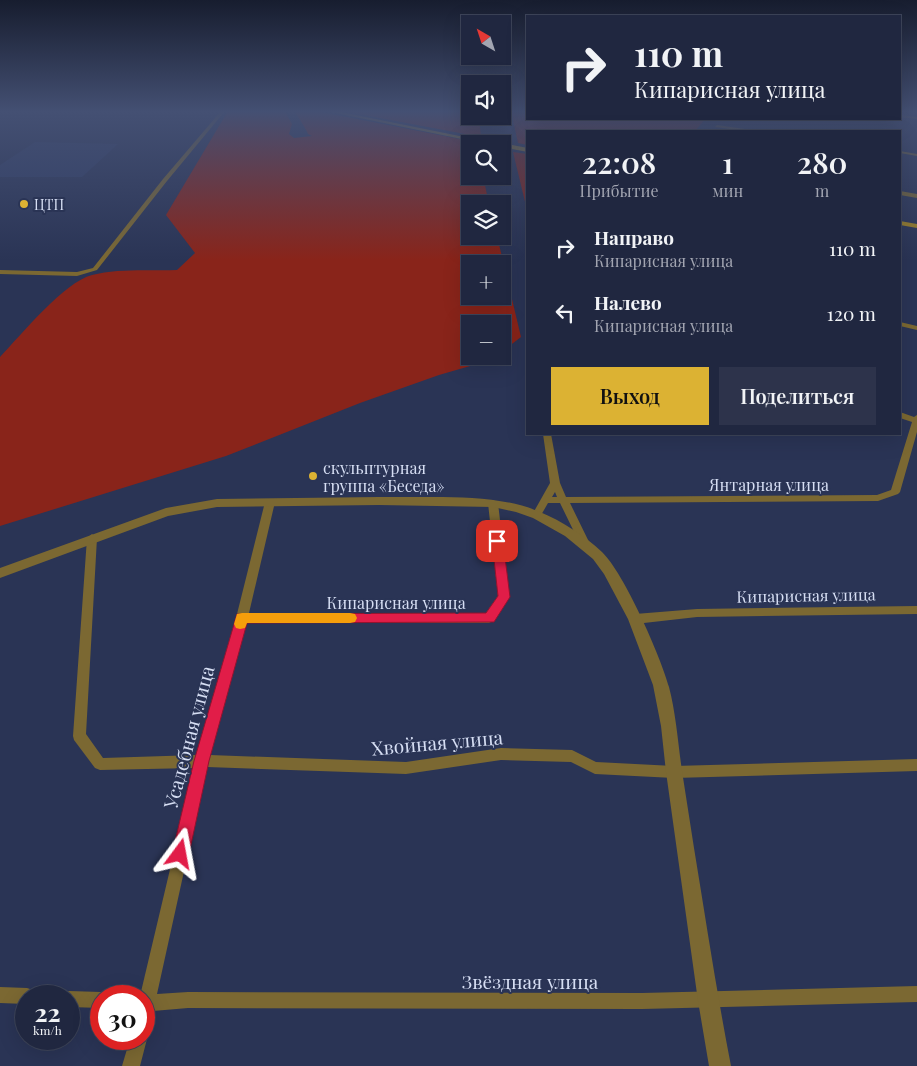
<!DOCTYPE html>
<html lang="ru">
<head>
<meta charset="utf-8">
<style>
  :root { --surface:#202740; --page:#2d334b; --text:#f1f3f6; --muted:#a2a5b1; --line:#3d4459; --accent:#dcb233 }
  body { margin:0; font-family:"Playfair Display",serif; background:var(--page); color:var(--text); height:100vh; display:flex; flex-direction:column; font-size:19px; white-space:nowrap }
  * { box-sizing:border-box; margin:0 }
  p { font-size:16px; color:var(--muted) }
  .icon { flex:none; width:28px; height:28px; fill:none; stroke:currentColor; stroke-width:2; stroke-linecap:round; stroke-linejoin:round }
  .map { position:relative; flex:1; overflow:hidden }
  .sheet { position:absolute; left:526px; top:130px; width:375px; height:305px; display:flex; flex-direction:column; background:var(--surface); border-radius:0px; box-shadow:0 5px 20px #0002,0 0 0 1px var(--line) }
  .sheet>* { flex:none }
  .hud { position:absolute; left:526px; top:15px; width:375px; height:105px; border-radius:0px; box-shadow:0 5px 20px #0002,0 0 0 1px var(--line); background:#202740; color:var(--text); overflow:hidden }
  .needle { width:32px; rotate:321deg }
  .buttons { position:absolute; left:461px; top:15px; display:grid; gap:10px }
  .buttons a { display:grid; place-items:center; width:50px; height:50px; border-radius:0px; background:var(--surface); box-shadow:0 5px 20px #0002,0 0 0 1px var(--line); font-size:25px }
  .speed { position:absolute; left:15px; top:985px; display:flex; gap:10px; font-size:25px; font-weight:700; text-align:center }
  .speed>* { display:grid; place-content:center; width:65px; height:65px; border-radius:50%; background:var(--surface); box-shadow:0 5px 20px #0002,0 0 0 1px var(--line); line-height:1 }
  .speed small { font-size:12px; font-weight:400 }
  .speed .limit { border:8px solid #d22; background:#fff; color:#111 }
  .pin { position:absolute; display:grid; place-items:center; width:42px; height:42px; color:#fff; margin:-21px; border-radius:10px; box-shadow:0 2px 8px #0006 }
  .me { position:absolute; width:55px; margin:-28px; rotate:13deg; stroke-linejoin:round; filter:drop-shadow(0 0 4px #0008) }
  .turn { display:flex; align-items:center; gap:18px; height:105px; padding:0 25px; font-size:22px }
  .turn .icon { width:65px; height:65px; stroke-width:2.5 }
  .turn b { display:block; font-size:35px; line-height:42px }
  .eta { display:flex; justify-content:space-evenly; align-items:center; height:85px; text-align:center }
  .eta b { font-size:30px; font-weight:600; line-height:35px }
  .action { display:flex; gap:10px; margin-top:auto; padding:10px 25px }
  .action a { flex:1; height:58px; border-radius:0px; background:var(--accent); color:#111; font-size:20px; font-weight:600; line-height:58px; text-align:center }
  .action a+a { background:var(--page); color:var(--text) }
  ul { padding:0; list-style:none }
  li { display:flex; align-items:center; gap:15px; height:65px; padding:0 25px }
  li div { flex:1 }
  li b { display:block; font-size:19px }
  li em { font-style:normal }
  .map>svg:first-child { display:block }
  .built { fill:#2f3c63 }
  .green { fill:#89241a; fill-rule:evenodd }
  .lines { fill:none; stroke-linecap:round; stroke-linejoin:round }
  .minor { fill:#7b6832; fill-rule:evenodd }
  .tertiary { fill:#7b6832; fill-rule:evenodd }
  .secondary { fill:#a18223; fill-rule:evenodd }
  .route { fill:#e11d48; stroke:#92132f }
  .slow { fill:#f59e0b }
  .poi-dot { fill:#dcb233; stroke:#2a3455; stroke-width:2 }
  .labels { text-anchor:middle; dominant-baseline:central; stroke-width:4; stroke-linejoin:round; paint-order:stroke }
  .far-poi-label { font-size:14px; fill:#d6def3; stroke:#2a3455; text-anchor:start }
  .poi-label { font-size:16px; fill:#d6def3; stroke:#2a3455; text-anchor:start }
  .street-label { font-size:16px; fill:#d6def3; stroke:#2a3455 }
  .near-street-label { font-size:19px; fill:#d6def3; stroke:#2a3455 }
</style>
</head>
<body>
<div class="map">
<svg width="917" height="1066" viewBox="0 0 917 1066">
  <rect width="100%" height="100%" fill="#2a3455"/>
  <path class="built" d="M35 142H36L118 144 82 177H0V165Z"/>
  <path class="green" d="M228 111H285L292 124 289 134 294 138 312 136 308 134C308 132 296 113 294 111H316L475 142V144H470V176H483L489 204H470V236H497L521 337 503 351 502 324H470V356H497L491 360 439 375 360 403 226 456 0 526V357C21 335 64 282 92 275 118 268 150 271 177 270L195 253 166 215ZM470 264H502V296H470Z
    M343 111H470V116H479L481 137Z
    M511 111H527L528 119H705L695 131H528L527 145 518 143Z
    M513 152 527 154V210Z"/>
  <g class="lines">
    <path class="minor" d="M221 111H225L167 181 97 270 77 276 0 274V270L77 272 93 268 163 179Z
      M900 115 917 117V119L900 117Z
      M717 125 752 130 754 131H745L715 127Z
      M900 151 917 154V156L900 153Z
      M900 191 917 194V198L900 195Z
      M900 322 917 326V330L900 326Z
      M900 412 914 417 917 415V432L900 492 898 494 878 501 570 503 590 544 585 548 580 544 560 503H548L540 517H534L532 515 550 483 543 434H551L560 483 566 497 877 495 891 490 912 422 900 418ZM555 492 557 497H552Z
      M270 499 275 502 249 613H486L498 596 488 503 493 500 498 503 509 597 493 621 489 623H246L210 755 406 762 501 748 572 750 596 762 674 766 917 759V771L674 778 595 774 571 762 501 760 406 774 207 767 157 994 188 992 642 993 917 986V1002L642 1009 188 1008 153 1011 150 1019 144 1021V996H140L194 768 100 770 95 768 74 740 73 736 87 538 92 534 97 538 86 734 103 758 197 755 236 618 265 502Z
      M917 606V614L697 617 635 624 631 622 629 619 631 616 635 614 697 609Z
      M0 987 27 988 33 990 35 996H26V1004L0 1003Z
      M69 991 101 992 107 994 108 996H101V1008L69 1007V996H62L63 993Z
      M144 1033 147 1039 140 1066H122L130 1039H144Z"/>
    <path class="tertiary" d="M379 497C430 498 494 492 540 512 562 521 585 536 602 552 624 573 661 657 669 687 676 714 678 743 682 771 686 797 690 822 694 848 706 921 717 994 731 1066H709L698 1001 666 772 661 726 653 685 628 619 604 574 593 559 565 536 533 518 516 512 493 507 379 505 217 507 168 516 0 578V568L166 508 217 499Z"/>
    <path class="secondary" d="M326 111H336L499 144H486Z
      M502 143 528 148V152L502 147V144H500Z
      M900 221 917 224V228L900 225Z"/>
  </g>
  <linearGradient id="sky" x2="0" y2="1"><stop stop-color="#171d2f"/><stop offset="0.43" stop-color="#445073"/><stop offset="1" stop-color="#445073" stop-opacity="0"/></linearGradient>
  <rect width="917" height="260" fill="url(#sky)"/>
  <path class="route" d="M497 536 503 541 510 597 494 622 247 623 209 761 189 854 186 860 180 863 175 860 172 854 194 761 237 614 486 613 498 596 492 541Z"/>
  <path class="slow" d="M242 613H350L355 614 357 618 355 622 350 623H247L245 628 240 629 236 628 234 624 237 614Z"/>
  <g class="poi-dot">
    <circle cx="24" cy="204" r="5"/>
    <circle cx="313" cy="476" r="5"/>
  </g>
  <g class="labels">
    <g class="far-poi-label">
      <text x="34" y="204">ЦТП</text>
    </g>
    <g class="poi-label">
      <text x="323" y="467">скульптурная<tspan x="323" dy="18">группа «Беседа»</tspan></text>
    </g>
    <g class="street-label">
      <text x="769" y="484">Янтарная улица</text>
      <text transform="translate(806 595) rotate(-1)">Кипарисная улица</text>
      <text x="396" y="602">Кипарисная улица</text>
    </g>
    <g class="near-street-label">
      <text transform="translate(188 737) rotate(-75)">Усадебная улица</text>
      <text transform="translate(437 742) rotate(-5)">Хвойная улица</text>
      <text x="530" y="981">Звёздная улица</text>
    </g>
  </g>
</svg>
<div class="buttons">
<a><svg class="needle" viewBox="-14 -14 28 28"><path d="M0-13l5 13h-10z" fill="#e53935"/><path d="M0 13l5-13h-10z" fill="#a2a5b1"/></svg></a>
<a><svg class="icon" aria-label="sound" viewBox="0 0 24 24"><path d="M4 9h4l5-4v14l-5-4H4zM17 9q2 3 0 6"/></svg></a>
<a><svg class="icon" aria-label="search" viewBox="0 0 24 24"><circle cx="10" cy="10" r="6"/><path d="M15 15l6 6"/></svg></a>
<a><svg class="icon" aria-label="layers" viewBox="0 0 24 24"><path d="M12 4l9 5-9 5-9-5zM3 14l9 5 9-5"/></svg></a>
<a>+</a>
<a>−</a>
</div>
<div class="speed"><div>22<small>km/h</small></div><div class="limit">30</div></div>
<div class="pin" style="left:497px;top:541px;background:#d93025"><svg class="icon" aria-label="arrive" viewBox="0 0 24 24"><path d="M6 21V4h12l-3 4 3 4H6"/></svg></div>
<svg class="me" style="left:180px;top:854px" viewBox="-20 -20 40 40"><path d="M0-17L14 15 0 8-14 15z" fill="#e11d48" stroke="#fff" stroke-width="4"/></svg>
<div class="hud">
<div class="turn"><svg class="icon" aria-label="right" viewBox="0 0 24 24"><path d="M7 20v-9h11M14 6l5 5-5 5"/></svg><div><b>110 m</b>Кипарисная улица</div></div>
</div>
<section class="sheet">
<div class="eta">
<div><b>22:08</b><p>Прибытие</p></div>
<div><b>1</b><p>мин</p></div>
<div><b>280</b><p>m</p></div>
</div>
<ul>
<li><svg class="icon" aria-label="right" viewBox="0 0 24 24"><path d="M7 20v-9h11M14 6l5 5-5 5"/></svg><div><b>Направо</b><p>Кипарисная улица</p></div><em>110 m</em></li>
<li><svg class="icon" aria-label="left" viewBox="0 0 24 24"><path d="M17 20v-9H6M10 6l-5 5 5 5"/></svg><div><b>Налево</b><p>Кипарисная улица</p></div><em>120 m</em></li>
</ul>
<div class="action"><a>Выход</a><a>Поделиться</a></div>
</section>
</div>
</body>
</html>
